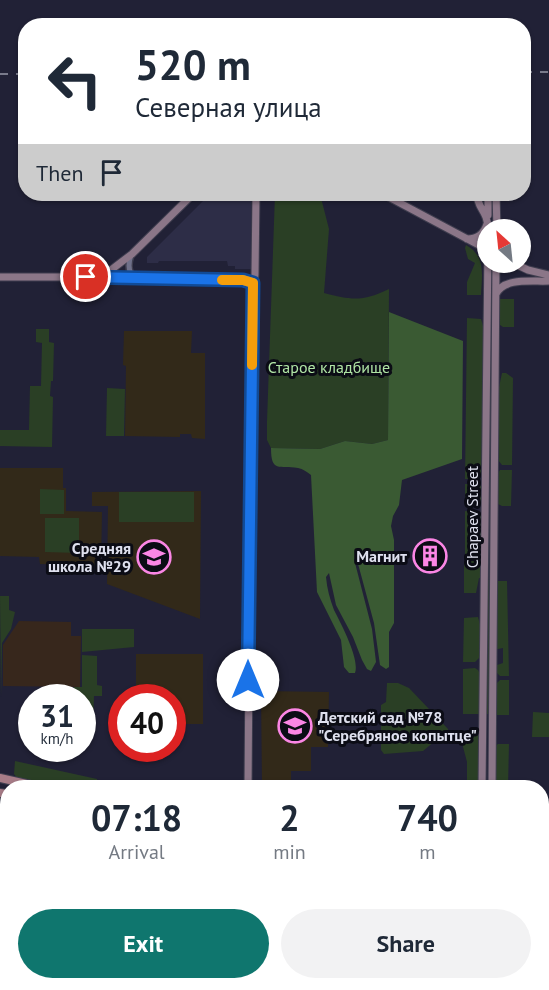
<!DOCTYPE html>
<html lang="en">
<head>
<meta charset="utf-8">
<style>
  :root { --surface:#fff; --page:#f2f2f3; --text:#1f2937; --muted:#747a83; --accent:#0f766e }
  body { margin:0; font-family:"PT Sans",sans-serif; background:var(--page); color:var(--text); height:100vh; display:flex; flex-direction:column; font-size:22px; white-space:nowrap }
  * { box-sizing:border-box; margin:0 }
  p { font-size:20px; color:var(--muted) }
  .icon { flex:none; width:33px; height:33px; fill:none; stroke:currentColor; stroke-width:2; stroke-linecap:round; stroke-linejoin:round }
  .map { position:relative; flex:1; overflow:hidden }
  .panel { position:absolute; left:0px; top:780px; width:549px; height:210px; display:flex; flex-direction:column; background:var(--surface); border-radius:24px 24px 0 0; box-shadow:0 2px 4px #0004 }
  .panel>* { flex:none }
  .hud { position:absolute; left:18px; top:18px; width:513px; height:183px; border-radius:24px; box-shadow:0 2px 4px #0004; background:#fff; color:var(--text); overflow:hidden }
  .needle { width:39px; rotate:333deg }
  .controls { position:absolute; left:477px; top:219px; display:grid; gap:12px }
  .controls a { display:grid; place-items:center; width:54px; height:54px; border-radius:50%; background:var(--surface); box-shadow:0 2px 4px #0004; font-size:30px }
  .speed { position:absolute; left:18px; top:684px; display:flex; gap:12px; font-size:30px; font-weight:700; text-align:center }
  .speed>* { display:grid; place-content:center; width:78px; height:78px; border-radius:50%; background:var(--surface); box-shadow:0 2px 4px #0004; line-height:1 }
  .speed small { font-size:15px; font-weight:400 }
  .speed .limit { border:9px solid #d22; background:#fff; color:#111 }
  .pin { position:absolute; display:grid; place-items:center; width:51px; height:51px; color:#fff; margin:-26px; border:3px solid #fff; border-radius:50%; box-shadow:0 2px 6px #0007 }
  .me { position:absolute; width:66px; margin:-33px; rotate:0deg; stroke-linejoin:round; filter:drop-shadow(0 0 4px #0008) }
  .turn { display:flex; align-items:center; gap:21px; height:126px; padding:0 18px; font-size:27px }
  .turn .icon { width:78px; height:78px; stroke-width:2.5 }
  .turn b { display:block; font-size:42px; line-height:51px }
  .then { display:flex; align-items:center; height:57px; padding:0 18px; background:#0003; gap:12px; font-size:22px }
  .eta { display:flex; justify-content:space-evenly; align-items:center; height:102px; text-align:center }
  .eta b { font-size:36px; font-weight:600; line-height:42px }
  .cta { display:flex; gap:12px; margin-top:auto; padding:12px 18px }
  .cta a { flex:1; height:69px; border-radius:36px; background:var(--accent); color:#fff; font-size:24px; font-weight:600; line-height:69px; text-align:center }
  .cta a+a { background:var(--page); color:var(--text) }
  .map>svg:first-child { display:block }
  .built { fill:#2d2d47 }
  .education { fill:#322919 }
  .medical { fill:#37271c }
  .green { fill:#2a3f25 }
  .forest { fill:#3a5a33 }
  .lines { fill:none; stroke-linecap:round; stroke-linejoin:round }
  .street-casing { stroke:#3e3d4e; stroke-width:8 }
  .secondary-casing { stroke:#3e3d4e; stroke-width:9 }
  .primary-casing { stroke:#3e3d4e; stroke-width:10 }
  .street { stroke:#6f7089; stroke-width:5 }
  .secondary { stroke:#8b7688; stroke-width:7 }
  .primary { stroke:#a77c87; stroke-width:8 }
  .rail { stroke:#9698a8; stroke-width:1.5; stroke-dasharray:8 8; stroke-linecap:butt }
  .route-casing { stroke:#114b97; stroke-width:15 }
  .route { stroke:#1a73e8; stroke-width:10 }
  .slow { stroke:#f59e0b; stroke-width:10 }
  .labels { text-anchor:middle; dominant-baseline:central; stroke-width:6; stroke-linejoin:round; paint-order:stroke }
  .park-label { font-size:16px; fill:#b0e5a5; stroke:#0b0c15 }
  .street-label { font-size:16px; fill:#dee0ee; stroke:#0b0c15 }
  .poi-label { font-size:16px; font-weight:bold; fill:#dee0ee; stroke:#0b0c15; text-anchor:end }
</style>
</head>
<body>
<div class="map">
<svg width="549" height="990" viewBox="0 0 549 990">
  <rect width="100%" height="100%" fill="#212136"/>
  <path class="built" d="M210 194H251V269H235V266H228L227 261H159L158 263H147V257Z"/>
  <path class="education" d="M124 331H192L191 353H205V439L192 438 191 434H180V437L125 436 126 366 123 365Z
    M0 468H63V488H66V511L102 512 101 566 40 564 39 557 0 556Z
    M201 491 200 619 107 584 108 506H92V492Z
    M136 654H203V724H173L172 698 136 697Z
    M261 691 329 692 328 747H311V771H291V787H262Z
    M253 983H341V990H253Z"/>
  <path class="medical" d="M19 621 71 622V636H81L80 687 3 686V645Z"/>
  <path class="green" d="M275 194H320L329 229 324 293C351 300 363 302 389 289L388 440 372 444 345 441 320 449 271 448 267 440V422Z
    M466 245C486 256 482 275 481 295H467V282L475 263 468 259 465 248Z
    M499 299H514V327H503L500 325Z
    M467 318 481 319 484 329 482 475 477 479H465Z
    M36 329H49V342L54 343 53 381H51L50 396 53 397 52 447 0 446V430H29L30 386H41L42 343 36 342Z
    M502 373H506L513 378 512 465H502L498 460 499 387Z
    M107 388 125 389 124 436H106Z
    M500 470H512L511 506H502L498 504V473Z
    M465 484H477L481 486V504L476 507 465 506Z
    M40 489 64 490V514H40Z
    M119 492H194V522H119Z
    M465 511 479 512 482 516V549L477 555H465Z
    M45 518H79V553L45 552Z
    M464 561H477L480 564 481 578H479L476 593H464Z
    M487 580H491L489 714H486Z
    M497 581H507L509 676H500L496 672 497 665 503 663V648L493 650Z
    M0 596H9V610L15 612 11 629 2 643 1 697Z
    M478 617 481 629V656L475 662H463L464 618Z
    M82 629H134V647L82 652Z
    M82 655 97 656V685L102 686V696H94L93 725H83L82 698 74 697V687H82Z
    M475 668 478 670 481 676 480 714H463V669Z
    M500 680H509V715H495L496 684Z
    M387 683H398L409 688 448 729 449 734 441 736 423 751 384 754 381 750V705L386 702Z
    M533 712 549 713V737H532Z
    M474 730 479 735V787H467V762L462 743 463 732Z
    M498 744H509L508 787 495 788V746Z
    M15 761 97 779V787H61L18 779 14 774Z"/>
  <path class="forest" d="M389 312 463 341 462 459 402 480 399 505 393 516 391 526 394 540V623L389 632V667L386 669 380 665 374 623 357 560 354 559 372 629 376 662 371 671 367 669 362 660 353 637 336 605 329 573 326 577C327 589 330 599 334 610 341 624 360 659 355 673H349L344 667 341 640 317 592 311 475C307 472 303 469 298 468 279 465 271 473 271 448L320 449 345 441 372 444 388 440Z"/>
  <g class="lines">
    <defs>
      <path id="street" d="M131 255C128 264 127 273 136 278
        M96 277 243 280 253 283"/>
      <path id="secondary" d="M383 194 488 250
        M477 194C477 209 488 210 488 230
        M488 194V215
        M496 194 497 230
        M467 239C477 239 484 234 487 224
        M511 262 528 270 549 275
        M0 277H89L107 273 132 254 193 194
        M496 294C504 277 533 282 549 281
        M248 788 252 308 255 274 256 194
        M482 788 488 246
        M492 788 496 262
        M245 990V982
        M480 990V982
        M489 990V982"/>
      <path id="primary" d="M0 778 44 788
        M0 793 8 794
        M544 873 545 858"/>
    </defs>
    <use href="#street" class="street-casing"/>
    <use href="#secondary" class="secondary-casing"/>
    <use href="#primary" class="primary-casing"/>
    <use href="#street" class="street"/>
    <use href="#secondary" class="secondary"/>
    <use href="#primary" class="primary"/>
    <path class="rail" d="M524 72H549
      M0 74H26"/>
  </g>
  <g class="lines">
    <defs>
      <path id="route" d="M86 277 243 280 253 283 248 680"/>
    </defs>
    <use href="#route" class="route-casing"/>
    <use href="#route" class="route"/>
    <path class="slow" d="M222 280H243L253 283 252 365"/>
  </g>
  <defs>
    <symbol id="building-ring" viewBox="-11 -11 22 22"><circle r="9.5" fill="#0b0c15" stroke="#fb86e5" stroke-width="1.5"/><path d="M-4-6H4V6H1V3H-1V6H-4ZM-2.5-4.3h1.7v1.8h-1.7ZM.8-4.3h1.7v1.8H.8ZM-2.5-1h1.7V.8h-1.7ZM.8-1h1.7V.8H.8Z" fill="#fb86e5"/></symbol>
    <symbol id="school-ring" viewBox="-11 -11 22 22"><circle r="9.5" fill="#0b0c15" stroke="#fb86e5" stroke-width="1.5"/><path d="M0-5L7-2L0 1L-7-2ZM-4 1L0 2.5L4 1V4Q0 6-4 4Z" fill="#fb86e5"/></symbol>
  </defs>
  <g fill-rule="evenodd">
    <use href="#building-ring" x="411" y="537" width="38" height="38"/>
    <use href="#school-ring" x="135" y="538" width="38" height="38"/>
    <use href="#school-ring" x="276" y="707" width="38" height="38"/>
  </g>
  <g class="labels">
    <g class="park-label">
      <text x="329" y="367">Старое кладбище</text>
    </g>
    <g class="street-label">
      <text transform="translate(472 517) rotate(-90)">Chapaev Street</text>
    </g>
    <g class="poi-label">
      <text x="131" y="548">Средняя<tspan x="131" dy="18">школа №29</tspan></text>
      <text x="407" y="556">Магнит</text>
      <text x="318" y="717" text-anchor="start">Детский сад №78<tspan x="318" dy="18">"Серебряное копытце"</tspan></text>
    </g>
  </g>
</svg>
<div class="controls">
<a><svg class="needle" viewBox="-14 -14 28 28"><path d="M0-13l5 13h-10z" fill="#e53935"/><path d="M0 13l5-13h-10z" fill="#747a83"/></svg></a>
</div>
<div class="speed"><div>31<small>km/h</small></div><div class="limit">40</div></div>
<div class="pin" style="left:86px;top:277px;background:#d93025"><svg class="icon" aria-label="arrive" viewBox="0 0 24 24"><path d="M6 21V4h12l-3 4 3 4H6"/></svg></div>
<svg class="me" style="left:248px;top:680px" viewBox="-20 -20 40 40"><circle r="19" fill="#fff"/><path d="M0-13L10 11 0 6-10 11z" fill="#1a73e8"/></svg>
<div class="hud">
<div class="turn"><svg class="icon" aria-label="left" viewBox="0 0 24 24"><path d="M17 20v-9H6M10 6l-5 5 5 5"/></svg><div><b>520 m</b>Северная улица</div></div>
<div class="then">Then<svg class="icon" aria-label="arrive" viewBox="0 0 24 24"><path d="M6 21V4h12l-3 4 3 4H6"/></svg></div>
</div>
<section class="panel">
<div class="eta">
<div><b>07:18</b><p>Arrival</p></div>
<div><b>2</b><p>min</p></div>
<div><b>740</b><p>m</p></div>
</div>
<div class="cta"><a>Exit</a><a>Share</a></div>
</section>
</div>
</body>
</html>
